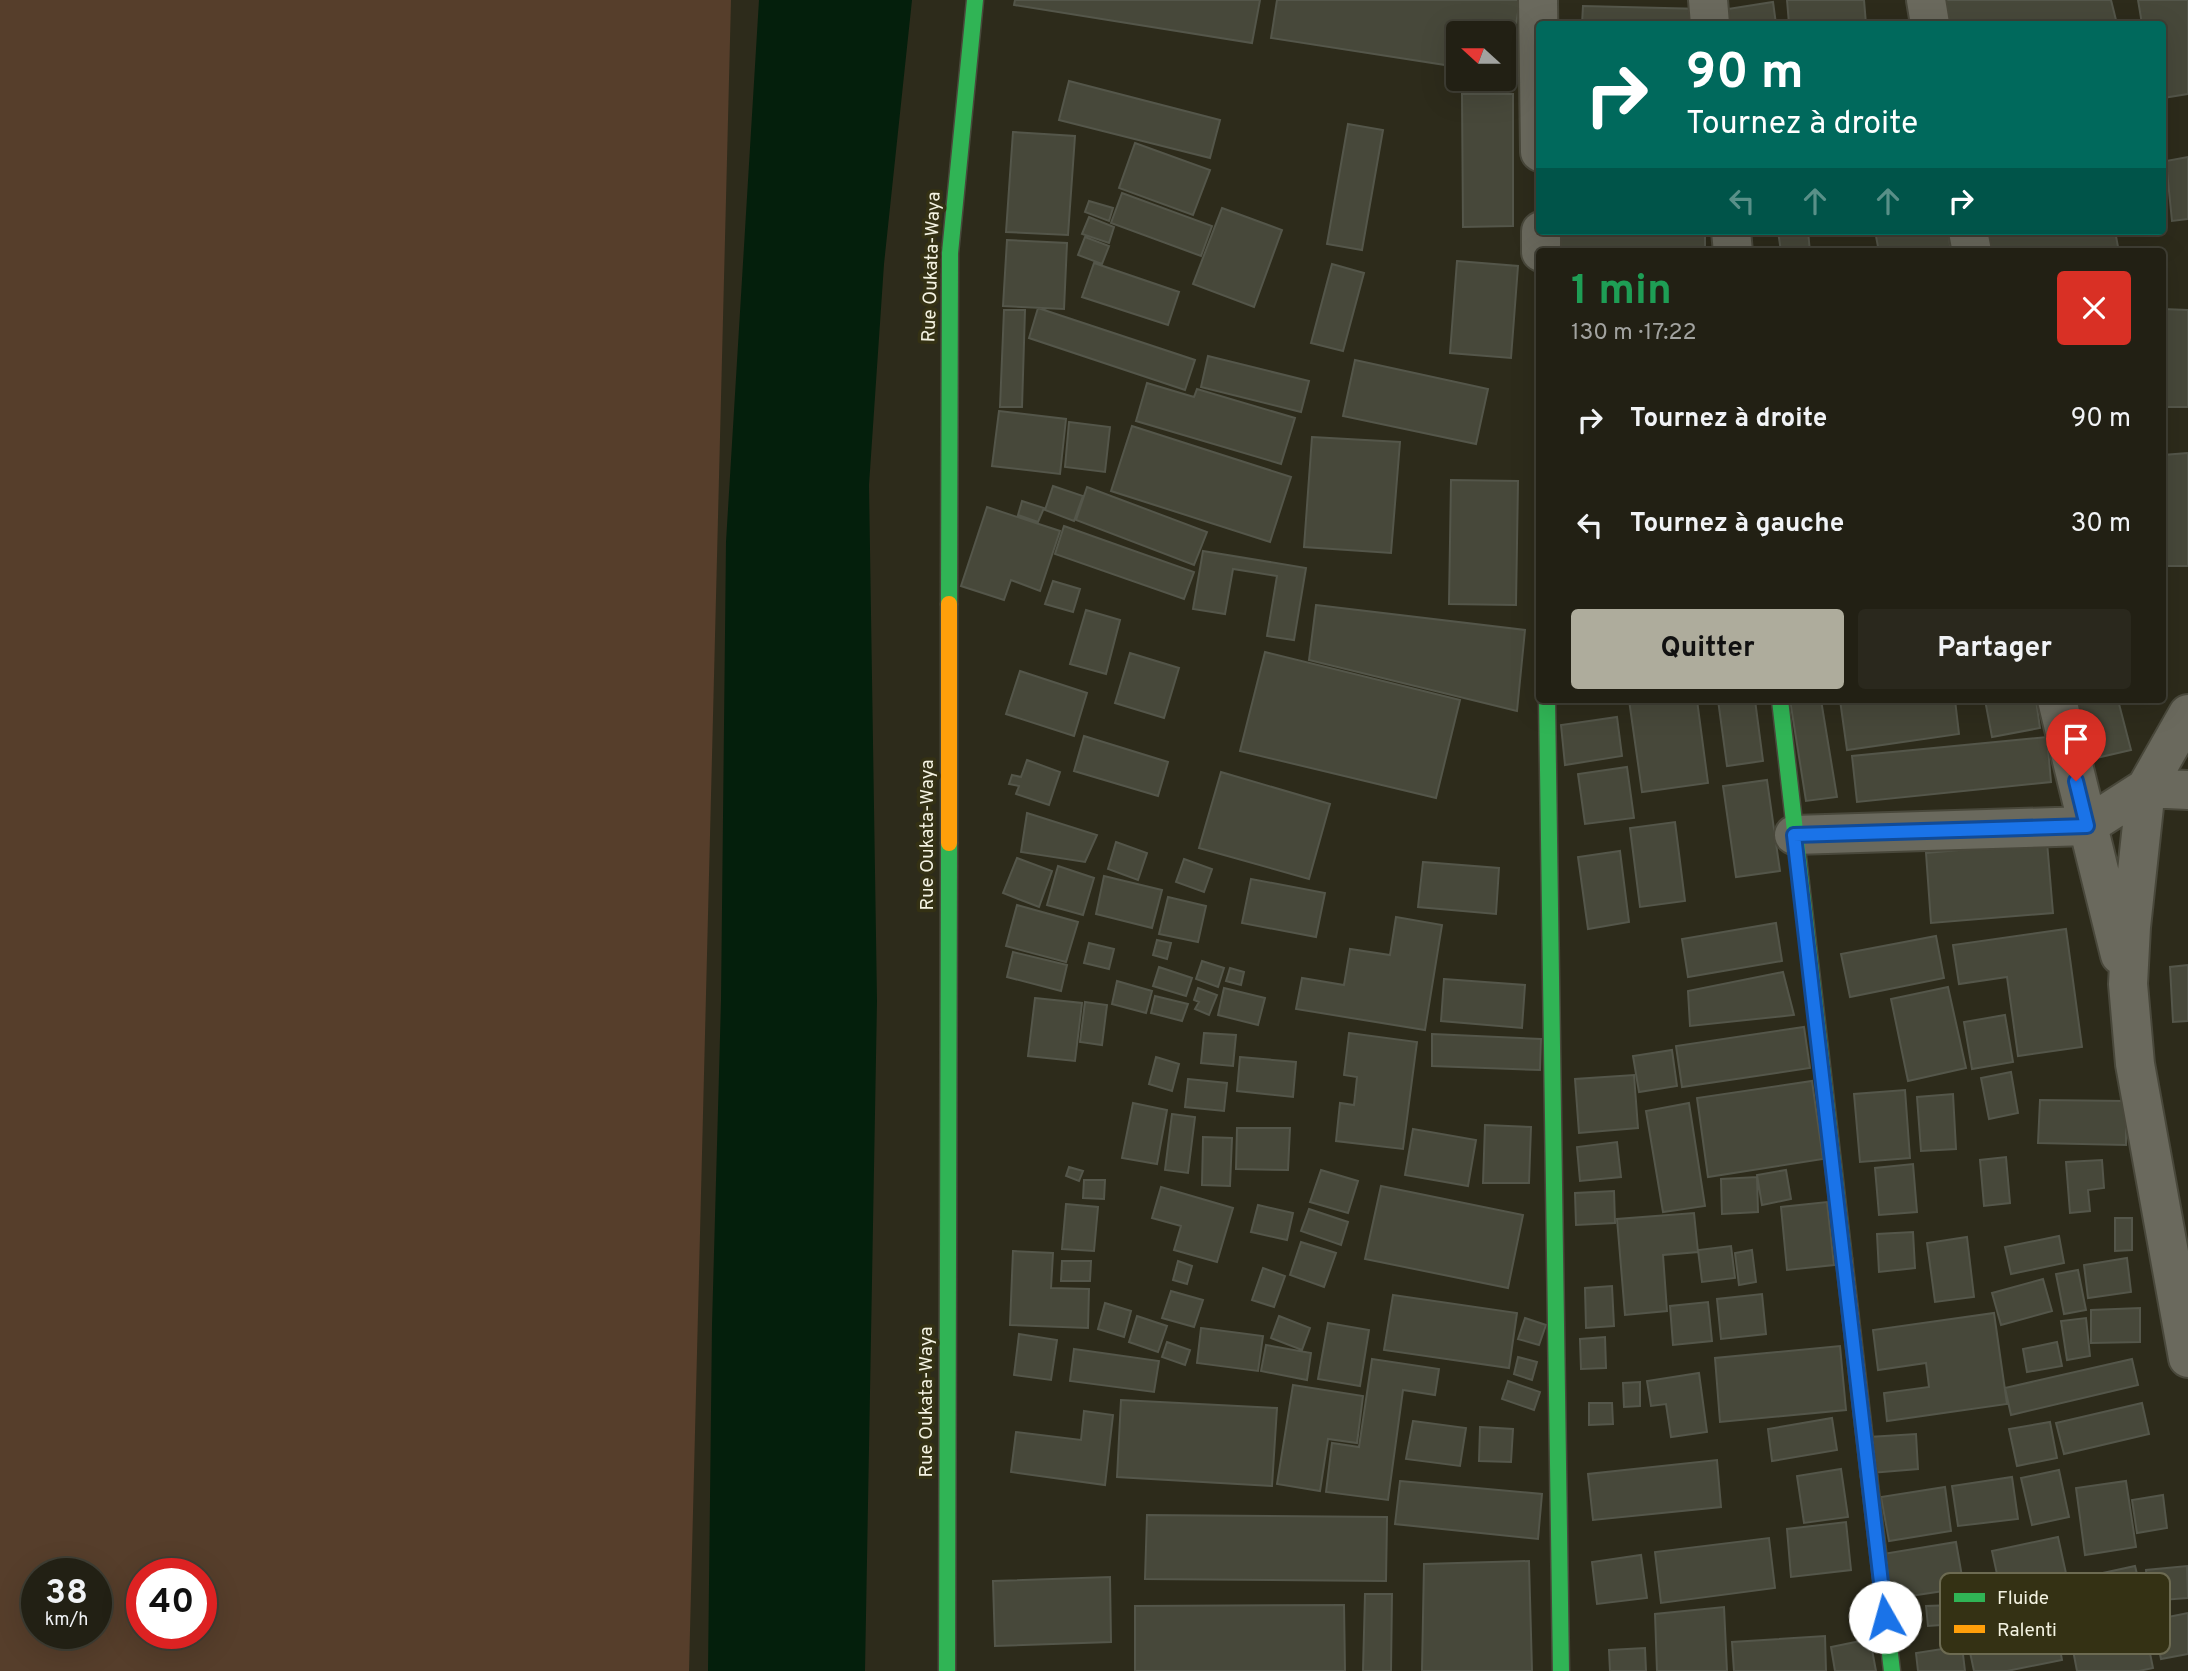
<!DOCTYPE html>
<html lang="fr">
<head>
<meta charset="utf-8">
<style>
  :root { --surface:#222014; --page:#2a281d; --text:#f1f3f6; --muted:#a2a3a0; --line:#3f3e34; --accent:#aeac9c }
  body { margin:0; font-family:Overpass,sans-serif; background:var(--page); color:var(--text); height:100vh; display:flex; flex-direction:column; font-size:26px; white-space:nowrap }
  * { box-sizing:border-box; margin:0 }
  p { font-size:23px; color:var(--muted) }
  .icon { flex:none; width:38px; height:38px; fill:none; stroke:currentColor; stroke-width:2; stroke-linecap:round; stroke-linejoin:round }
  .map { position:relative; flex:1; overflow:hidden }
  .side { position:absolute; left:1536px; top:248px; width:630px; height:455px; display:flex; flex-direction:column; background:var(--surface); border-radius:7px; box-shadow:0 7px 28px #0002,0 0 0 2px var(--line) }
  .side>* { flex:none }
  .guide { position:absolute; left:1536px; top:21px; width:630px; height:214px; border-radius:7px; box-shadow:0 7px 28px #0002,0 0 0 2px var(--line); background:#00695c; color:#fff; overflow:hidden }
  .needle { width:46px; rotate:291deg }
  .controls { position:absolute; left:1446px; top:21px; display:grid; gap:14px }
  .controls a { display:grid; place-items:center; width:70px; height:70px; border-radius:7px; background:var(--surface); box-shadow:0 7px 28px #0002,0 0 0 2px var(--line); font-size:35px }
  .speed { position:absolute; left:21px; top:1558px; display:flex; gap:14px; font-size:35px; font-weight:700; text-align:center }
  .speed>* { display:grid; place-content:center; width:91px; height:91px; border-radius:50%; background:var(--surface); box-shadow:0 7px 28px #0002,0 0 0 2px var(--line); line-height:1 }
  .speed small { font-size:18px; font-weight:400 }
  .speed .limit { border:10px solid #d22; background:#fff; color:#111 }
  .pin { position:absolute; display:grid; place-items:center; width:60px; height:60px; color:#fff; margin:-72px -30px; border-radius:50% 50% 50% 0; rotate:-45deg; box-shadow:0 0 7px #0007 }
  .pin .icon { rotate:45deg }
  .me { position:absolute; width:77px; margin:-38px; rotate:353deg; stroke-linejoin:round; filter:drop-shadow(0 0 5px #0008) }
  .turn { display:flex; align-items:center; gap:24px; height:147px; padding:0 35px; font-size:32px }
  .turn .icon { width:91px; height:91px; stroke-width:2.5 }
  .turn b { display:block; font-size:49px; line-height:60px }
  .lanes { display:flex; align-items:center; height:66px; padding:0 35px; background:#0003; justify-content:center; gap:35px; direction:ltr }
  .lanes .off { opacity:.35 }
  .round { display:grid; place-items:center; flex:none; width:74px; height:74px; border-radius:7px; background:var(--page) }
  .headline { display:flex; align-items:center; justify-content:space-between; height:119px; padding:0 35px }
  h1 { font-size:42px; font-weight:700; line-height:52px; color:#1e9e55 }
  .primary-button { display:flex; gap:14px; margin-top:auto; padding:14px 35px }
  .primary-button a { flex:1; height:80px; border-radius:7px; background:var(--accent); color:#111; font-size:28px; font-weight:700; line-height:80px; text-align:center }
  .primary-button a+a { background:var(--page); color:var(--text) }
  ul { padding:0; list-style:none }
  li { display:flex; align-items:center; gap:21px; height:105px; padding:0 35px }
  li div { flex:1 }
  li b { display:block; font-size:26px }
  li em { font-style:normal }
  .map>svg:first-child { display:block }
  .green { fill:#563e2b; fill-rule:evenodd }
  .water { fill:#041f0c }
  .building { fill:#47483a; stroke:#54564a; stroke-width:2 }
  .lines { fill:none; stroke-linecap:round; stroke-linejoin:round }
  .street-casing { stroke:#49483b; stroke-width:42 }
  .fast-casing { stroke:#49483b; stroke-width:19 }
  .slow-casing { stroke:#49483b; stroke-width:19 }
  .street { stroke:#6a695d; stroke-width:38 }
  .fast { stroke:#30b455; stroke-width:16 }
  .slow { stroke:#ff9f0a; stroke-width:16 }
  .route-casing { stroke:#114b97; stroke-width:18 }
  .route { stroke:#1a73e8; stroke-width:12 }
  .labels { text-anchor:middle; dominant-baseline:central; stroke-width:7; stroke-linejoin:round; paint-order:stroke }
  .street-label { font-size:19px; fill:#f3f2e1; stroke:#343114 }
  .key { fill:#343114; stroke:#6d6b52; stroke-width:2 }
  .key-label { font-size:19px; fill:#f3f2e1 }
</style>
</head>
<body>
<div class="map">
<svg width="2188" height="1671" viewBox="0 0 2188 1671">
  <rect width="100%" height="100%" fill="#2d2b1b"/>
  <path class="green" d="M0 0H731L689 1671H0ZM37 1573H96V1633H37ZM142 1573H201V1633H142Z"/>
  <path class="water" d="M759 0H912L884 264 869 485 877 1001 865 1671H708L712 1325 721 1001 726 542Z"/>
  <path class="building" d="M1015 0H1260L1252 43 1014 5Z
    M1277 0H1520L1508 74H1503V33H1458V67L1271 38Z
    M1787 0H1864L1866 24H1789Z
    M1944 0H2111L2117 24H1937Z
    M2138 0H2188V94L2163 98V24H2142Z
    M1773 2 1776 24H1717L1715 11Z
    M1583 6 1704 9V24H1582Z
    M1069 81 1220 120 1210 158 1059 120Z
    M1462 94H1513V226L1463 227Z
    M1348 124 1383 130 1362 250 1327 244Z
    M1013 132 1075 136 1068 235 1006 232Z
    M1135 143 1210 170 1193 215 1119 188Z
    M2188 157V219L2172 221 2166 161Z
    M1122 193 1212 226 1201 256 1111 223Z
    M1089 201 1113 208 1109 221 1085 212Z
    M1222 208 1282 230 1254 307 1193 284Z
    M1089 217 1114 227 1109 243 1082 234Z
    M1554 231H1705V252H1554Z
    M1778 231H1808L1810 252H1781Z
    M1875 231H1948L1951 252H1879Z
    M1983 231H2115L2119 252H1987Z
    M1085 237 1109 246 1102 264 1078 255Z
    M1007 240 1067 243 1064 309 1003 306Z
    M1457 261 1518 266 1511 358 1450 353Z
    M1094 263 1179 292 1168 325 1082 297Z
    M1332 264 1364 273 1343 351 1311 343Z
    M1038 308 1195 360 1185 390 1029 338Z
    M2163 309 2188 310V407H2163Z
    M1004 310H1025L1022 407H1000Z
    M1208 356 1309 381 1301 412 1201 387Z
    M1355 360 1488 389 1476 444 1343 416Z
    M1147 383 1194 397 1197 389 1295 418 1281 464 1136 421Z
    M999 411 1066 419 1060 474 992 466Z
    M1069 422 1110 427 1105 472 1065 467Z
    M1132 426 1291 477 1270 542 1111 491Z
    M1312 437 1400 442 1391 553 1304 547Z
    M2188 453V566H2163V455Z
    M1451 480 1518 481 1516 605 1449 604Z
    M1053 486 1083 496 1074 521 1045 510Z
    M1087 487 1207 532 1194 565 1076 520Z
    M1022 501 1044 508 1038 522 1018 515Z
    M987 507 1060 531 1040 591 1011 580 1004 600 961 586Z
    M1064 526 1194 572 1184 599 1055 554Z
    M1203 551 1306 568 1294 640 1267 636 1277 576 1233 569 1225 614 1193 609Z
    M1053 581 1080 589 1073 612 1045 604Z
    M1316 605 1525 630 1517 711 1309 660Z
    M1086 610 1120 620 1106 674 1070 664Z
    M1265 652 1460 700 1436 798 1240 751Z
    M1130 653 1179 668 1164 718 1115 703Z
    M1020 671 1087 693 1074 736 1006 714Z
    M1629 700H1697L1708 783 1642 792Z
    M1718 700H1755L1763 761 1727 766Z
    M1790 700H1821L1837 797 1806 801Z
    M1840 700H1955L1959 734 1847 750Z
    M1985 700H2036L2040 728 1992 737Z
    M2064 700H2118L2131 750 2079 762Z
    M1617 717 1622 756 1565 765 1561 725Z
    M1084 736 1168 762 1158 796 1074 771Z
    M2047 737 2051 782 1857 802 1852 756Z
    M1027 760 1060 772 1049 805 1016 794 1019 786 1009 784 1012 775 1021 777Z
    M1627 767 1634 818 1585 824 1578 774Z
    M1221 772 1330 804 1309 879 1199 848Z
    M1767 780 1780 871 1736 877 1723 786Z
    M1027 813 1097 835 1085 862 1021 852Z
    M1675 822 1685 901 1640 907 1630 828Z
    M1116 842 1147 853 1138 880 1108 869Z
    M2047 842 2053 913 1931 923 1926 853Z
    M1620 851 1629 922 1588 929 1578 857Z
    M1017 858 1052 871 1039 907 1003 893Z
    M1184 859 1212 869 1204 892 1176 882Z
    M1423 862 1499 868 1496 914 1418 907Z
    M1058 866 1094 878 1083 915 1047 905Z
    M1104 876 1162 890 1152 928 1096 914Z
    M1251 879 1325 893 1316 937 1242 923Z
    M1168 897 1206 906 1198 942 1159 934Z
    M1017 905 1078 922 1066 962 1006 946Z
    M1396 917 1442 925 1425 1030 1296 1009 1302 978 1344 985 1350 949 1390 955Z
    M1776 923 1782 961 1688 977 1682 939Z
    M2066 929 2082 1047 2018 1056 2007 977 1959 984 1953 945Z
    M1936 936 1944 978 1850 997 1841 954Z
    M1157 940 1171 943 1167 959 1153 955Z
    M1089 943 1114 949 1109 969 1084 963Z
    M1013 952 1067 965 1061 991 1007 977Z
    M1202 961 1224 968 1218 987 1196 979Z
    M2188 965V1021L2173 1022 2170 967Z
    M1159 967 1192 978 1186 996 1153 986Z
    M1230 968 1244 972 1241 985 1226 981Z
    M1783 972 1794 1015 1690 1026 1688 991Z
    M1444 979 1525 985 1522 1028 1441 1021Z
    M1117 981 1152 991 1146 1013 1112 1004Z
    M1948 987 1966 1068 1908 1081 1891 999Z
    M1198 988 1217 995 1209 1015 1195 1009 1199 1002 1194 1000Z
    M1224 988 1265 998 1258 1025 1218 1015Z
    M1155 996 1188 1004 1182 1021 1151 1013Z
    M1035 998 1082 1003 1075 1061 1028 1056Z
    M1085 1002 1107 1005 1102 1045 1080 1042Z
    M2005 1015 2013 1062 1972 1069 1964 1022Z
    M1804 1027 1810 1068 1682 1087 1676 1046Z
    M1204 1033 1236 1035 1233 1066 1201 1063Z
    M1349 1033 1417 1042 1403 1149 1336 1141 1340 1103 1354 1105 1357 1077 1344 1075Z
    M1432 1034 1541 1039 1540 1070 1432 1066Z
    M1672 1050 1677 1086 1639 1092 1633 1056Z
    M1156 1057 1179 1064 1172 1091 1149 1084Z
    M1240 1057 1296 1062 1293 1097 1237 1091Z
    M2011 1072 2018 1113 1989 1119 1981 1078Z
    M1634 1075 1638 1128 1579 1133 1575 1079Z
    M1188 1079 1227 1083 1224 1111 1185 1107Z
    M1812 1081 1823 1159 1708 1177 1697 1098Z
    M1905 1090 1910 1158 1860 1162 1854 1094Z
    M1953 1094 1956 1149 1921 1151 1917 1097Z
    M2040 1100 2126 1101V1145L2038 1143Z
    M1133 1103 1167 1110 1157 1164 1122 1158Z
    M1689 1103 1705 1206 1663 1212 1646 1111Z
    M1172 1114 1195 1117 1188 1173 1165 1170Z
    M1485 1125 1531 1127 1529 1183H1483Z
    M1237 1128H1290L1288 1170 1236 1169Z
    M1413 1129 1476 1140 1468 1186 1405 1175Z
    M1203 1137 1232 1138 1230 1186 1202 1185Z
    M1617 1142 1621 1177 1580 1181 1577 1147Z
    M2006 1157 2010 1203 1984 1206 1980 1160Z
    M2102 1160 2104 1188 2088 1190 2090 1211 2070 1213 2066 1162Z
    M1913 1164 1917 1212 1879 1215 1875 1168Z
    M1069 1167 1083 1171 1079 1181 1066 1176Z
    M1321 1170 1358 1181 1348 1213 1310 1202Z
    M1786 1170 1791 1199 1762 1205 1757 1175Z
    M1757 1177 1758 1212 1722 1214 1721 1179Z
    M1084 1180H1105L1104 1199 1083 1198Z
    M1381 1186 1523 1215 1508 1288 1365 1259Z
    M1161 1187 1233 1208 1217 1262 1174 1250 1181 1226 1152 1218Z
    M1614 1191 1615 1223 1576 1225 1575 1193Z
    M1827 1202 1834 1265 1787 1270 1781 1207Z
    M1066 1204 1098 1207 1094 1251 1062 1249Z
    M1258 1205 1293 1213 1287 1240 1251 1232Z
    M1309 1209 1348 1222 1341 1245 1301 1231Z
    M1694 1213 1698 1252 1663 1255 1667 1311 1625 1315 1617 1219Z
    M2115 1218H2132V1250L2115 1251Z
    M1913 1232 1915 1268 1879 1272 1877 1234Z
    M2059 1236 2064 1263 2011 1274 2005 1247Z
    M1967 1237 1974 1297 1935 1302 1927 1243Z
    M1301 1242 1336 1253 1324 1287 1290 1275Z
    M1731 1246 1735 1278 1702 1282 1698 1250Z
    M1752 1250 1756 1282 1739 1285 1735 1253Z
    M1013 1251 1053 1253 1051 1288 1089 1289 1088 1328 1010 1325Z
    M2127 1258 2131 1292 2088 1298 2084 1265Z
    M1062 1261H1091L1090 1281H1061Z
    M1178 1261 1192 1266 1187 1284 1173 1280Z
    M1263 1268 1285 1276 1274 1307 1252 1300Z
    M2078 1270 2086 1310 2064 1314 2056 1274Z
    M2043 1279 2052 1311 2001 1325 1992 1293Z
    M1612 1286 1614 1326 1586 1328 1585 1288Z
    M1171 1291 1203 1300 1194 1327 1162 1318Z
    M1762 1294 1766 1334 1721 1339 1717 1299Z
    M1393 1295 1517 1313 1509 1368 1384 1350Z
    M1708 1302 1712 1341 1673 1345 1670 1306Z
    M1105 1303 1131 1311 1124 1337 1098 1329Z
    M2140 1308V1342L2091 1343V1310Z
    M1994 1313 2007 1404 1887 1421 1884 1393 1929 1387 1926 1363 1878 1370 1873 1330Z
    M1137 1316 1167 1326 1158 1352 1129 1342Z
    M1279 1316 1310 1328 1302 1350 1271 1338Z
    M1525 1318 1546 1325 1539 1345 1518 1339Z
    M2086 1318 2090 1356 2067 1360 2061 1321Z
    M1328 1323 1369 1330 1360 1386 1318 1379Z
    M1201 1328 1263 1336 1258 1371 1197 1363Z
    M1019 1334 1057 1340 1051 1380 1014 1375Z
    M1605 1337 1606 1368 1581 1369 1580 1339Z
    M1167 1342 1190 1350 1185 1365 1162 1357Z
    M2057 1342 2062 1366 2027 1372 2023 1349Z
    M1266 1345 1311 1353 1307 1380 1261 1371Z
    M1840 1346 1846 1410 1720 1422 1715 1358Z
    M1074 1349 1159 1361 1154 1392 1070 1381Z
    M1518 1357 1537 1362 1532 1380 1514 1374Z
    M1372 1359 1439 1369 1435 1395 1403 1390 1388 1500 1326 1492 1332 1443 1359 1447Z
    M2132 1359 2138 1385 2011 1415 2005 1388Z
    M1699 1373 1707 1432 1671 1437 1666 1404 1651 1406 1647 1381Z
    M1508 1381 1540 1392 1534 1410 1502 1399Z
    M1640 1382V1406L1624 1407 1623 1383Z
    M1293 1385 1363 1396 1357 1443 1328 1439 1320 1491 1277 1484Z
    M1121 1400 1277 1408 1272 1486 1117 1477Z
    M1589 1403H1612L1613 1424 1589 1425Z
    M2142 1403 2149 1434 2064 1454 2056 1423Z
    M1084 1411 1113 1415 1105 1485 1011 1472 1016 1432 1081 1440Z
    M1832 1418 1837 1450 1772 1461 1768 1429Z
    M1413 1421 1466 1428 1460 1466 1406 1459Z
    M2050 1422 2057 1458 2017 1466 2009 1429Z
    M1480 1427 1513 1429 1511 1462 1479 1461Z
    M1916 1434 1918 1469 1871 1473 1869 1437Z
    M1717 1460 1721 1507 1593 1520 1588 1474Z
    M1841 1469 1848 1517 1804 1523 1797 1476Z
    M2059 1470 2069 1517 2032 1525 2021 1478Z
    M2012 1477 2018 1519 1958 1526 1952 1486Z
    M1400 1481 1542 1494 1538 1539 1395 1524Z
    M2126 1481 2136 1547 2085 1555 2076 1488Z
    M1945 1487 1951 1531 1889 1541 1881 1497Z
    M2163 1495 2167 1528 2137 1533 2132 1500Z
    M1147 1515 1387 1517 1386 1581 1145 1579Z
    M1846 1522 1851 1570 1791 1577 1787 1529Z
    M2058 1537 2071 1596 2005 1611 1992 1551Z
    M1769 1538 1775 1588 1661 1603 1655 1552Z
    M1956 1542 1964 1588 1890 1599 1883 1554Z
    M1641 1555 1647 1598 1597 1604 1592 1562Z
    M1529 1561 1532 1671H1422L1424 1564Z
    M2135 1566 2143 1598 2081 1612 2075 1579Z
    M2187 1566 2188 1598 2148 1601 2146 1570Z
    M1110 1577 1111 1642 995 1646 993 1581Z
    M1365 1594H1392L1391 1671H1363Z
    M2140 1604 2153 1668 2139 1671H2077L2067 1619Z
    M1344 1605 1345 1671H1135V1606Z
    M1954 1605 1955 1624 1928 1626 1926 1606Z
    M1724 1607 1727 1671H1657L1655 1614Z
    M1893 1608 1915 1614 1909 1636 1887 1630Z
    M2053 1610 2062 1660 2007 1671H1974L1965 1629Z
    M2188 1613V1654L2161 1659 2153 1620Z
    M1825 1636 1826 1671H1734L1732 1642Z
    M1870 1639 1876 1671H1835L1831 1647Z
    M1962 1646 1965 1671H1918L1916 1653Z
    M1645 1648 1646 1671H1610L1609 1650Z"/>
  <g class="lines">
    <defs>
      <path id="street" d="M1538 0 1540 152
        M1708 0 1710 24
        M1926 0 1930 24
        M1541 231V252
        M1731 231 1733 252
        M1968 231 1972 252
        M2057 700 2120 955
        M2188 714 2146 788 2131 927 2128 984 2135 1064 2188 1358
        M1794 835 2087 826 2146 788 2188 790"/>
      <path id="fast" d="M949 604 950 253 975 0
        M1547 700 1561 1671
        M1780 700 1844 1259
        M1869 1476 1892 1671
        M947 1671 949 843"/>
      <path id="slow" d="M949 843V604
        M1844 1259 1869 1476"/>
    </defs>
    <use href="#street" class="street-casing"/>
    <use href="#fast" class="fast-casing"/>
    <use href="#slow" class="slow-casing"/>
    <use href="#street" class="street"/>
    <use href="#fast" class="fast"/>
    <use href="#slow" class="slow"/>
  </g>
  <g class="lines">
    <defs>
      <path id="route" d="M1885 1617 1794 835 2087 826 2076 781"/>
    </defs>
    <use href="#route" class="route-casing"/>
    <use href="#route" class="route"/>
  </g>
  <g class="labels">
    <g class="street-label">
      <text transform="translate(932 267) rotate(-88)">Rue Oukata-Waya</text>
      <text transform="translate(928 835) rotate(-90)">Rue Oukata-Waya</text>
      <text transform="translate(927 1402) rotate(-90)">Rue Oukata-Waya</text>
    </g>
  </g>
  <rect x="1940" y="1573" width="230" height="81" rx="10" class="key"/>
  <rect x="1954" y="1593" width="31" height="9" fill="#30b455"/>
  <rect x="1954" y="1625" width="31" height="8" fill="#ff9f0a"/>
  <g class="key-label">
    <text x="1997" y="1604">Fluide</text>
    <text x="1997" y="1636">Ralenti</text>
  </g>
</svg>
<div class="controls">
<a><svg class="needle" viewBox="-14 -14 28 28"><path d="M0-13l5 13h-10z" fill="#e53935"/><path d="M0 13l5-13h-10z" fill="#a2a3a0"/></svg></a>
</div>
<div class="speed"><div>38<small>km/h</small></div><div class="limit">40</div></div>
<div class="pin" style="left:2076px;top:781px;background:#d93025"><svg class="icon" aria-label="arrive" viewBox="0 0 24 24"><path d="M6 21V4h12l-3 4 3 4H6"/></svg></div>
<svg class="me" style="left:1885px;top:1617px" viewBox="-20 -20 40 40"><circle r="19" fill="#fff"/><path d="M0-13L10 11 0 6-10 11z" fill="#1a73e8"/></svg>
<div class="guide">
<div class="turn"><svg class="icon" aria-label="right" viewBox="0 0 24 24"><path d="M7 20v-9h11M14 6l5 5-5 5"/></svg><div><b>90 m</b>Tournez à droite</div></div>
<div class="lanes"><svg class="icon off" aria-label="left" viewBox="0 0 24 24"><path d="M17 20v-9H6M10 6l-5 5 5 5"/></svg><svg class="icon off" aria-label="ahead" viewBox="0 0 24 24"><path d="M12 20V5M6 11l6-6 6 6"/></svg><svg class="icon off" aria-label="ahead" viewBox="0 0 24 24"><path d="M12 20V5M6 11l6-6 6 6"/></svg><svg class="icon" aria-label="right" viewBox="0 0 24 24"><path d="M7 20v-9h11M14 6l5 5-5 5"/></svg></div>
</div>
<section class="side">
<div class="headline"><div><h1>1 min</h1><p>130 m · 17:22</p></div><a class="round" style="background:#d93025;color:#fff"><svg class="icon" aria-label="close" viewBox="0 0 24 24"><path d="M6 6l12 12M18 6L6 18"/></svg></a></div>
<ul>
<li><svg class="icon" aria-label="right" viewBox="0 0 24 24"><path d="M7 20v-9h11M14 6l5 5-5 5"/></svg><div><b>Tournez à droite</b></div><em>90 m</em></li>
<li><svg class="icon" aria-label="left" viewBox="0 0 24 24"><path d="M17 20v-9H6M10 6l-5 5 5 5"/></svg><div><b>Tournez à gauche</b></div><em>30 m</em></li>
</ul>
<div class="primary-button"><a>Quitter</a><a>Partager</a></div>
</section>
</div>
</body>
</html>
